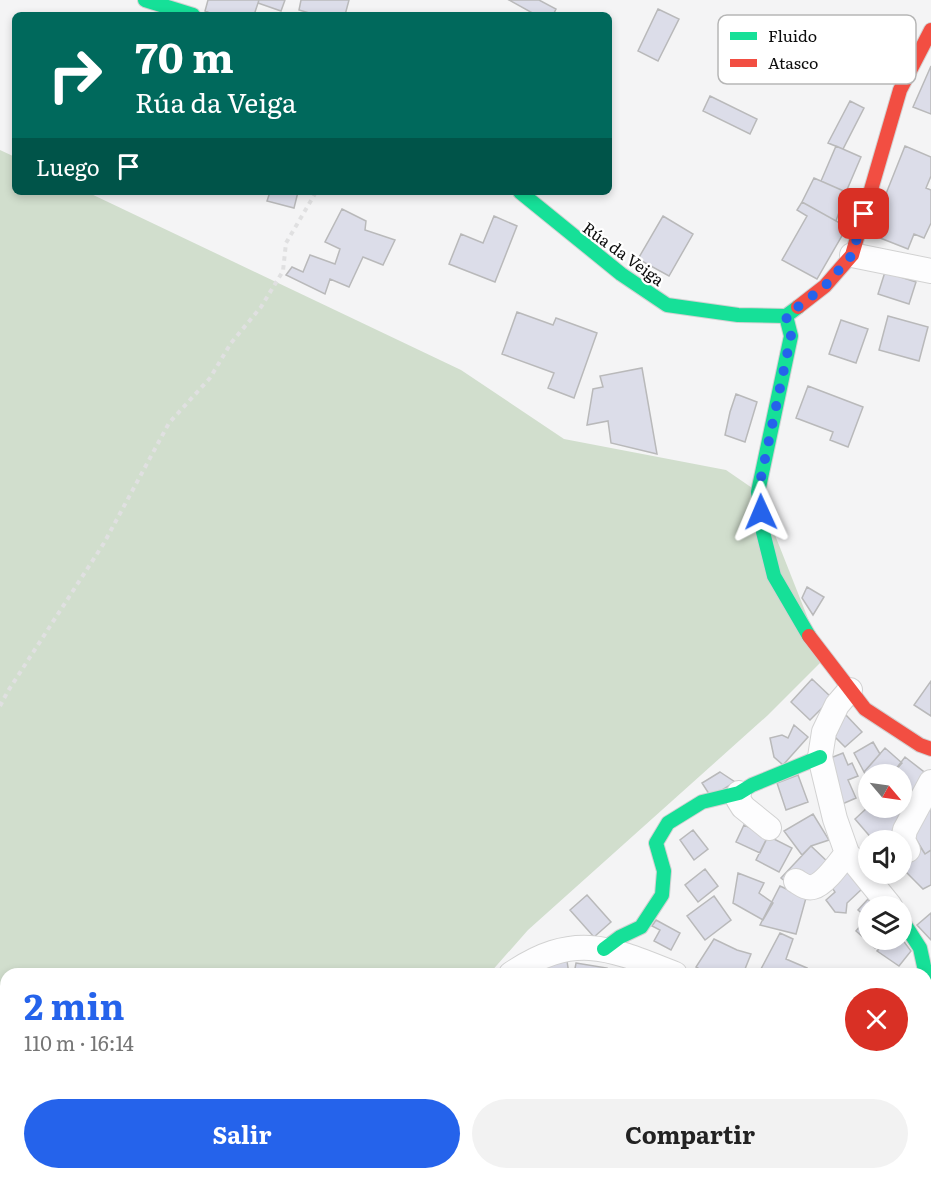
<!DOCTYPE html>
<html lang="es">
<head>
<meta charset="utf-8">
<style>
  :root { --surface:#fff; --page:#f2f2f2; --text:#222; --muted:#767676; --accent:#2563eb }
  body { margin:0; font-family:Literata,serif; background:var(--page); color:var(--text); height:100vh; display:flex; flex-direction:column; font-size:22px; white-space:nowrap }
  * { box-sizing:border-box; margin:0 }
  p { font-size:20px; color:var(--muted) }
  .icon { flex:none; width:33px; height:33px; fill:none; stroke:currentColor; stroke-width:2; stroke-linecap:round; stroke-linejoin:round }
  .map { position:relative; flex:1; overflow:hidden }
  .panel { position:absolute; left:0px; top:968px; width:932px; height:212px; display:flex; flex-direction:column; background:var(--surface); border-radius:18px 18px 0 0; box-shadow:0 3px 9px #0003 }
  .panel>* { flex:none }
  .banner { position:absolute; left:12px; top:12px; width:600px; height:183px; border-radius:9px; box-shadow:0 3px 9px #0003; background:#00695c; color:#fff; overflow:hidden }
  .needle { width:39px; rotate:119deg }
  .controls { position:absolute; left:858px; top:764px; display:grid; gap:12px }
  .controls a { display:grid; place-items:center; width:54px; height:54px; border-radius:50%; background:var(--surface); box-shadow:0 3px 9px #0003; font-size:30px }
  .pin { position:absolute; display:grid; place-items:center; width:51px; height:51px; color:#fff; margin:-26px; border-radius:12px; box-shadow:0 3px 9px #0006 }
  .me { position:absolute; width:66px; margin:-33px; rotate:359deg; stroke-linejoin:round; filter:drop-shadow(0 0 4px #0008) }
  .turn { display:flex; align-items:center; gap:21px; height:126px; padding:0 24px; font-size:27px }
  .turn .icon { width:78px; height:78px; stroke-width:2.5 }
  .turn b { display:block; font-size:42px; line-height:51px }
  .then { display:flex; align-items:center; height:57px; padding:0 24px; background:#0003; gap:12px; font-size:22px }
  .round { display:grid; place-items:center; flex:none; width:63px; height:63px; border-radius:32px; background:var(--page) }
  .head { display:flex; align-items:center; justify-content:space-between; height:102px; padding:0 24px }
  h1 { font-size:36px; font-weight:700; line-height:45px; color:var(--accent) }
  .primary-button { display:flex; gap:12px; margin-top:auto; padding:12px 24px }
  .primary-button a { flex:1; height:69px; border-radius:36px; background:var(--accent); color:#fff; font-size:24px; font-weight:700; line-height:69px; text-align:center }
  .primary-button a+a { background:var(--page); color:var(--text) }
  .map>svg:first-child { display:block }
  .green { fill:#d1decd }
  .building { fill:#dcdde9; stroke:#b9b9ba; stroke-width:1.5 }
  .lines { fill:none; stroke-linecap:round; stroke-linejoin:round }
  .street-casing { stroke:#d2d2d2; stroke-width:26 }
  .fast-casing { stroke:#d2d2d2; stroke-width:16 }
  .jam-casing { stroke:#d2d2d2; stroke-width:16 }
  .path { stroke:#e0e0e1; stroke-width:4; stroke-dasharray:4.5 4.5; stroke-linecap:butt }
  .street { stroke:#fdfdfe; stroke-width:24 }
  .fast { stroke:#16e098; stroke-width:14 }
  .jam { stroke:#f24e42; stroke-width:14 }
  .route { stroke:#2563eb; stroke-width:10; stroke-dasharray:0 18 }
  .labels { text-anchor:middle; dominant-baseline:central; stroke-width:4.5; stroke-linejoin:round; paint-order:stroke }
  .street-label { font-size:16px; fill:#0d0d0d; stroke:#fff }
  .key { fill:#fff; stroke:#b6b6b6; stroke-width:1.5 }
  .key-label { font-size:16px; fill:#0d0d0d }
</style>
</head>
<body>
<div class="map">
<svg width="931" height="1178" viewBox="0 0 931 1178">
  <rect width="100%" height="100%" fill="#f4f4f5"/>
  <path class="green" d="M0 150 15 157V192H87L461 370 564 439 726 470 758 492 824 659 768 715 528 930 490 973 6 974V1173H308L303 1178H0Z
    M518 1173H598L599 1175 597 1178H516Z"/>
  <path class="building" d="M208 0H259L254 15H215L205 11Z
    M259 0H285L281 11 258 3Z
    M301 0H349L345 15H316L299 10Z
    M509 0H539L556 9 553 15H536Z
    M658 9 679 19 658 61 638 51Z
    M931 66V114L913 107Z
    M710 96 757 119 750 134 703 111Z
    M850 101 864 108 843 149 828 143Z
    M836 146 861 157 846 192 821 181Z
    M905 146 931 157V176L926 188 931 190V223L924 238 914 234 908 249 870 234Z
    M814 178 846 192 836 221 802 202Z
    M270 192H298L294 208 267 201Z
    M802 202 847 227 817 279 782 260 807 216 797 210Z
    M342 209 366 221 365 230 395 240 383 265 363 257 349 287 330 279 325 294 286 275 292 267 303 272 310 255 335 264 340 249 325 242Z
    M494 216 517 226 495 282 449 264 461 234 483 243Z
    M663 216 693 234 669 276 638 259Z
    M885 272 916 282 909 304 878 294Z
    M517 312 553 325 556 318 597 333 574 398 548 388 554 373 502 354Z
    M888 316 928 327 919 361 879 350Z
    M841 320 868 329 856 363 829 354Z
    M642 368 657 454 611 443 608 421 587 425 593 389 603 387 600 376Z
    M808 386 863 407 848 447 830 440 833 432 796 418Z
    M736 394 757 402 745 442 725 435 730 412Z
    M807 587 824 597 813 615 802 598Z
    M812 679 832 698 810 720 791 702Z
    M931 681V716L914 705Z
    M845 714 862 732 845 747 835 737Z
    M794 725 808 737 783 765 774 757 770 738 782 735 788 738Z
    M873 742 880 754 864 772 854 753Z
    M885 748 902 763 892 774H868V777L864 772Z
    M843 753 848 765 852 763 858 776 848 780 856 798 840 805 823 761Z
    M905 757 928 775 912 796 902 787V774H892Z
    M720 772 735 782 711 797 702 783Z
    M798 775 808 802 786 810 777 783Z
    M926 801 931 810V850L925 854 911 831Z
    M868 807H895L906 820 884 840H873L855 819Z
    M813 814 829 840 811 846 802 855 784 831Z
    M744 825 768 836 760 853 736 842Z
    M693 830 708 849 694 860 680 840Z
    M768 836 792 848 779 872 756 860Z
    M811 846 830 864 813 882 800 870 787 883 781 878Z
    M921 848 925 854 931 850V885L923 889 905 871 903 860Z
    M705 869 718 886 698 902 685 885Z
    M848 871 863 888 847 903 846 913 835 912 826 900 835 892 831 886Z
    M738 873 764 883 759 893 773 903 763 920 733 903Z
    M780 886 806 898 796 934 760 925Z
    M587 895 611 922 594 937 570 910Z
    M714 896 731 920 705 940 687 916Z
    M868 899 875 906H868V939H882L875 948 856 931 867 918 858 910Z
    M931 913V940L917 925Z
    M656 920 680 933 671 950 654 941 660 930 652 926Z
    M780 933 793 939 786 959 807 968 804 974H770L761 969Z
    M714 939 737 950 751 954 743 974H707L696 967Z
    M889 939H902L911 951 899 966 877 951Z
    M567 961 569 974H531V970Z
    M576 963 607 968 606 974H574Z
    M931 1072V1098L926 1094V1080Z
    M931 1116V1142H930L926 1139V1125Z
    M926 1154 931 1156V1178H907L910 1173H926Z
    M471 1173H512L509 1178H475Z
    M615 1173H622L631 1178H607Z"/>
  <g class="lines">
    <defs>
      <path id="street" d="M852 255 931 271
        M850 690 837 705 824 732 820 757 835 819 847 853 890 906
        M739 793 738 799 743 807 769 828
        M908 850 903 840 905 830 931 782
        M796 881C801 884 807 889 813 887 825 884 840 862 847 853
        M511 974C575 931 610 948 675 974
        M926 1040H931"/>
      <path id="fast" d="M145 0 193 15
        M520 192 621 274 667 305 738 315 786 316 798 307
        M786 316 791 336 758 492 763 532 774 576 809 636
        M902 920 920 948 931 998
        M604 949 620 937 641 927 662 895 664 871 656 843 668 823 702 802 739 793 752 785 820 757"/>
      <path id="jam" d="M798 307 825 286 852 255 900 90 931 30
        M809 636 865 709 920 745 931 749"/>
    </defs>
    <use href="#street" class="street-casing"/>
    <use href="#fast" class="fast-casing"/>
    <use href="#jam" class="jam-casing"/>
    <path class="path" d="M0 706 8 691 104 543 169 423 210 378 231 343 261 307 283 271 286 243 316 192"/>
    <use href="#street" class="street"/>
    <use href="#fast" class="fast"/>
    <use href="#jam" class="jam"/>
  </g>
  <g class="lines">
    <path class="route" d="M761 512 758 492 791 336 786 316 825 286 852 255 864 214"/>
  </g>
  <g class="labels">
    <g class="street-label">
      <text transform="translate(624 253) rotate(36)">Rúa da Veiga</text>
    </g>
  </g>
  <rect x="718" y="15" width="198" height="69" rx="9" class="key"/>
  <rect x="730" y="32" width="27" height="8" fill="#16e098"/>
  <rect x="730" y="59" width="27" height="8" fill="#f24e42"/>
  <g class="key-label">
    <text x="768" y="42">Fluido</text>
    <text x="768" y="69">Atasco</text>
  </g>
</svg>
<div class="controls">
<a><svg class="needle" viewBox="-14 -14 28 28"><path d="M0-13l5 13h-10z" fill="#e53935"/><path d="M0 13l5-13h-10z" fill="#767676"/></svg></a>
<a><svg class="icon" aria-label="sound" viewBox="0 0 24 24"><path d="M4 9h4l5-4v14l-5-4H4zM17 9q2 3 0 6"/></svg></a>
<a><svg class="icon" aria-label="layers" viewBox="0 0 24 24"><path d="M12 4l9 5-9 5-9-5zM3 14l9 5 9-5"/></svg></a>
</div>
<div class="pin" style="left:864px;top:214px;background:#d93025"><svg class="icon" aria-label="arrive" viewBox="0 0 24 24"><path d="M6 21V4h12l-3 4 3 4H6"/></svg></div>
<svg class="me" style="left:761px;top:512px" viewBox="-20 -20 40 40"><path d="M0-17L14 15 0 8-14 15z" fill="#2563eb" stroke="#fff" stroke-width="4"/></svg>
<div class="banner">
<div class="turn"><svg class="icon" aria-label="right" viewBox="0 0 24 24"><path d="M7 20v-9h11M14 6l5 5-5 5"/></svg><div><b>70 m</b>Rúa da Veiga</div></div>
<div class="then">Luego<svg class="icon" aria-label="arrive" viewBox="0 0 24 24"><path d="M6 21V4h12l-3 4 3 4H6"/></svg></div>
</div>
<section class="panel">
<div class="head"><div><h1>2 min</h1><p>110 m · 16:14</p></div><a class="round" style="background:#d93025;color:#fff"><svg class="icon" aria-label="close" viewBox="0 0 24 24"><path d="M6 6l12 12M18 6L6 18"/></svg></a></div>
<div class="primary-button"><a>Salir</a><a>Compartir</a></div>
</section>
</div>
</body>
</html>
